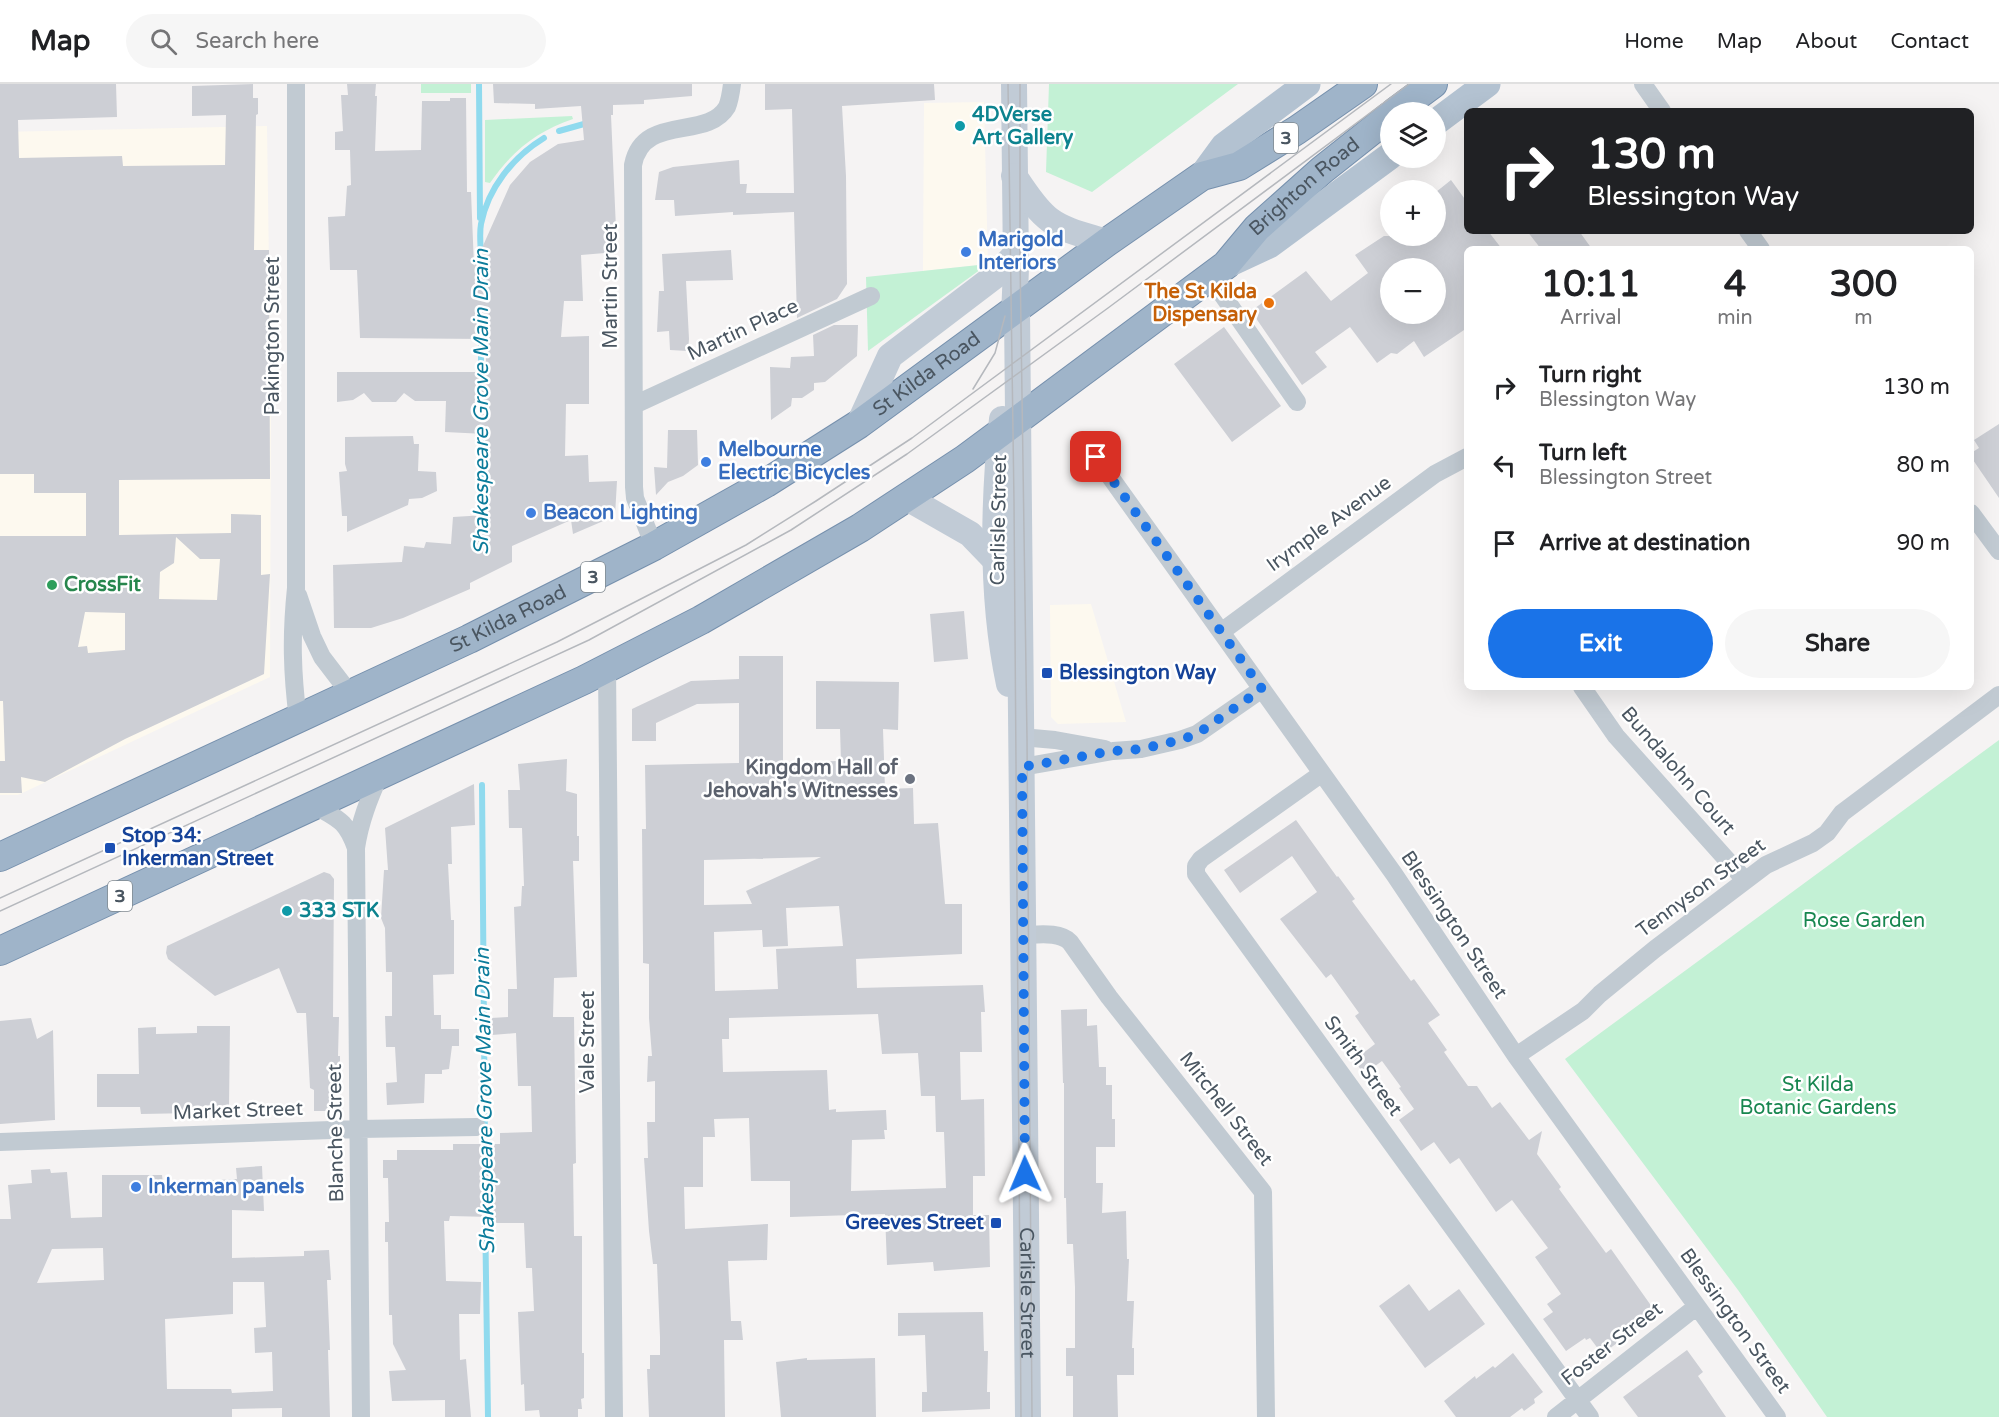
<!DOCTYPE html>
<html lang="en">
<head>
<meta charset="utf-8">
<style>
  :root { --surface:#fff; --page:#f6f6f6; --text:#202124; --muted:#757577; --line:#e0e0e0; --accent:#1a73e8 }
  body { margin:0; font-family:"Varela Round",sans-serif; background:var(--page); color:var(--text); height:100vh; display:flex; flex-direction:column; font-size:22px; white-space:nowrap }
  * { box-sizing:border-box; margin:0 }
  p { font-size:20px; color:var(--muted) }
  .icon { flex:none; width:33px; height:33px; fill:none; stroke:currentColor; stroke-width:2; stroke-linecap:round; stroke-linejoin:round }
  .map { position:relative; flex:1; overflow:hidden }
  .drawer { position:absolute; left:1464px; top:162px; width:510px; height:444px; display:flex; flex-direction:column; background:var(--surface); border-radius:9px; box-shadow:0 6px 24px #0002 }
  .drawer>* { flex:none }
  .banner { position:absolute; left:1464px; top:24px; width:510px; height:126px; border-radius:9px; box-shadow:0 6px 24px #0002; background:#202124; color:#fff; overflow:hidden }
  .fabs { position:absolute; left:1380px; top:18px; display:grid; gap:12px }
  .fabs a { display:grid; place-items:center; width:66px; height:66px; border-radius:50%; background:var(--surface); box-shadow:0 6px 24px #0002; font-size:30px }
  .pin { position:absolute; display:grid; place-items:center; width:51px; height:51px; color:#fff; margin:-26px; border-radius:12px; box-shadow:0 3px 9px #0006 }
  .me { position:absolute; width:66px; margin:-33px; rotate:359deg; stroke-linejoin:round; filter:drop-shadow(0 0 4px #0008) }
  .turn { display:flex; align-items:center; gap:21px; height:126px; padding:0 24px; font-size:27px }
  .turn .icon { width:78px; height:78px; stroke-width:2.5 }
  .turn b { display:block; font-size:42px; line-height:51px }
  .eta { display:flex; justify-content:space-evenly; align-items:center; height:102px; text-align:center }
  .eta b { font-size:36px; font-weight:800; line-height:42px }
  .cta { display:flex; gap:12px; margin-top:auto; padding:12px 24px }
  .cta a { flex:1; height:69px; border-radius:36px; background:var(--accent); color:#fff; font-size:24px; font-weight:800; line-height:69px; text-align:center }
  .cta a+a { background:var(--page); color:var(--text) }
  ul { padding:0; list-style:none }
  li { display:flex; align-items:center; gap:18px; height:78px; padding:0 24px }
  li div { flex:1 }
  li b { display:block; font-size:22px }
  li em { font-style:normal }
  header { display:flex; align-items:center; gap:36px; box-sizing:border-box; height:84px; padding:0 30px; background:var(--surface); border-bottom:2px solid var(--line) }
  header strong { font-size:28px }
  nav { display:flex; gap:33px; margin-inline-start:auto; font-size:21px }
  .search { width:420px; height:54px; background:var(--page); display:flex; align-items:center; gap:15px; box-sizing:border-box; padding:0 21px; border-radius:33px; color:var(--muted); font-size:22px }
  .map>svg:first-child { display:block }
  .commercial { fill:#fdf9ef }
  .green { fill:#c3f1d5 }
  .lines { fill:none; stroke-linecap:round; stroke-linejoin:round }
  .stream { stroke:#90daee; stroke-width:6 }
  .building { fill:#cdcfd5; fill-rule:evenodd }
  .trunk-casing { stroke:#7690ad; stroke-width:30 }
  .minor { stroke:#c1cad2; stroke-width:18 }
  .secondary { stroke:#c1cbd6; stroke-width:26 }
  .primary { stroke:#b3c2d1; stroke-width:27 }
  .trunk { stroke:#9fb4c9; stroke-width:28 }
  .tram { stroke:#b5b8bd; stroke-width:1.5 }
  .route { stroke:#1a73e8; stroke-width:10; stroke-dasharray:0 18 }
  .culture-dot { fill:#0f9aa8; stroke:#fff; stroke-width:2 }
  .shop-dot { fill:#3f7fe0; stroke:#fff; stroke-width:2 }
  .food-dot { fill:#e8710a; stroke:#fff; stroke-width:2 }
  .leisure-dot { fill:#2e9e5b; stroke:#fff; stroke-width:2 }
  .transit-dot { fill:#1a4fb4; stroke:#fff; stroke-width:2 }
  .worship-dot { fill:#6b7280; stroke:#fff; stroke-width:2 }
  .labels { text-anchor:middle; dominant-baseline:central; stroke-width:5; stroke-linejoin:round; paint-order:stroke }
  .shield { fill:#fff; stroke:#808990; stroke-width:1.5 }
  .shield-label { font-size:18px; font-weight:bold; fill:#4a5661 }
  .culture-label { font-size:20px; font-weight:bold; fill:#0d838f; stroke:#fff; text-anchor:start }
  .street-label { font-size:20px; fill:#4a5661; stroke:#fff }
  .shop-label { font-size:20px; font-weight:bold; fill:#366cbe; stroke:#fff; text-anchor:start }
  .food-label { font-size:20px; font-weight:bold; fill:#c56008; stroke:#fff; text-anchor:end }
  .leisure-label { font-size:20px; font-weight:bold; fill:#27864d; stroke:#fff; text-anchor:start }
  .transit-label { font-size:20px; font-weight:bold; fill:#164399; stroke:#fff; text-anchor:start }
  .worship-label { font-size:20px; font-weight:bold; fill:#5b616d; stroke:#fff; text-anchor:end }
  .park-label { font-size:20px; fill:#17864f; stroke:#fff }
  .water-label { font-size:21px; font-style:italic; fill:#0c7c9b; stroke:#fff }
</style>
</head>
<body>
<header>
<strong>Map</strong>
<div class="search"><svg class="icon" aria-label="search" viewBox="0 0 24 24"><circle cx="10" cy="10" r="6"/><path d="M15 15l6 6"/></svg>Search here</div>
<nav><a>Home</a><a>Map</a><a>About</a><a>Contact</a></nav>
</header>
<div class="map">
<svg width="1999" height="1333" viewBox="0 0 1999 1333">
  <rect width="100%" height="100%" fill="#f5f3f3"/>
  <path class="commercial" d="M984 18 988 180 923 187 924 19Z
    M267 42 271 327 270 593 18 711H0V48Z
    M1091 520 1126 638 1058 640 1051 633 1050 521Z"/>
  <path class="green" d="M421 0H471V9H421Z
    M1049 0H1238L1092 108 1046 88Z
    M572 32 573 35C537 47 511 68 490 99L485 98V36Z
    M988 180 868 267 866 193Z
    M1999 656V1333H1827L1738 1206 1565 975Z"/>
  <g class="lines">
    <path class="stream" d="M479 0 480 134
      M559 47 591 38
      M481 174C481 163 479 151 481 140 488 104 513 73 544 54
      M481 247V294
      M481 343V438
      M482 701 485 1066
      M485 1124 488 1333"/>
  </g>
  <path class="building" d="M0 0H116L117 33 18 36 19 74 122 72 123 82 225 81 226 31 192 32V2L253 0V14H258V30L256 31 254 166H269L270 395 119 396V451L231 449V430L261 431V491L270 490 264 590 125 655 45 698 21 693 22 709H0V677H5L3 617H0V452H86V409H34V390H0ZM176 453 200 475H220L217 516 159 515 160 488 174 479ZM85 528 125 529V566L88 569 87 562 78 563Z
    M347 0H376L375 12H377L375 67 421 66 422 17H450V14H466L467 108H471L474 182 510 101 530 78 558 60 584 56 581 22 535 25V20L494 19 493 0H692V12L644 16V20L613 21V31H611L617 168 581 171 583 217H564L561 253 589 252V320H566L565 372 588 371 589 398 617 397 615 432 573 450 571 436 512 462V478L470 499V505L403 534 371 544H334L333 481 402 478 404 462 424 464 426 458 451 460 453 433 486 431 485 350 445 348 446 317H415L404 309 396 318H372L364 309 353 316 337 318V288H486V255L360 254 357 186H330L328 133 345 132 347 102 351 101 350 66H335V48L343 47 341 11H348Z
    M765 0H934L935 16 842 22 846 92 847 200 837 215 797 234 794 128 733 131V128L675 132 674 116H655L659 88 673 83 739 76 740 100H747L746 109H794L792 25 765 26Z
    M1451 96 1467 118V147H1488L1502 165H1467V244L1424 273 1414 257 1397 270 1391 269 1377 279 1350 243 1315 268 1327 283 1302 301 1251 227 1306 187 1331 217 1368 189 1355 171 1384 152H1436V108ZM1390 184H1436V230H1390Z
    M1527 147H1579L1592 165H1541Z
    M731 166 733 196 686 197 689 255 688 267 670 266 669 247 657 248 659 207H664L662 170Z
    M834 241H858L857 272 825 298 814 299V306L802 314H792L791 322 771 336 770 283 790 284 791 273 814 272 813 251Z
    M1224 243 1281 322 1232 358 1174 280Z
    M1999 340V414L1971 373V369L1979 364 1974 356Z
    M668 346H697L698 381 683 392 668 398 656 411 654 383 667 384Z
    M413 352 414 360H419L418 387 436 388 437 407 422 414 409 415 408 421 347 448V432H342L339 388 347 387 345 380V353Z
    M964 527 968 575 934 578 930 530Z
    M739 572H783V678L841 677 840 645H816V597L899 598 898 646 883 645 885 705 913 704 914 740 938 739 945 820H962V870L856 875 857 904 983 901 985 928H981L982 968H960L961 1016 984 1015 985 1092H973V1131H989L990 1183 934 1187 933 1178 887 1181 885 1130 790 1133V1097H751L749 1034 714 1035 715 1053H703V1103H684L685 1145 768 1140 767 1176 728 1177 731 1237H741L743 1256H724L725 1333H649L647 1285H650V1271H660V1253L657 1180H653L649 1147 644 1074H648L647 1038H655V997L647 998 648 972H652L649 934V880L643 879V864L642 745H646L645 681 739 679V619L697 620 656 639V657H632V625L691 597 739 595ZM821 773 746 807 752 820 704 821V776ZM839 822 843 862 776 865 778 905 715 907 714 848 762 846 763 863 788 862 786 824ZM878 930 882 970 918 969 921 1012H935L936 1048H944L946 1104 851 1107 852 1056 885 1055 884 1046H887L886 1026 836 1028V1025L829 1026 827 986 723 988 722 955H729V934Z
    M567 675 566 707 577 710V752H579V777H573L577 893 554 894 553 933H574L576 1079 573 1080 574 1152H582V1269H584V1314L581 1315 582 1325H578V1333H540L539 1326 525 1327 524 1300 521 1301 518 1228 534 1227 532 1184H526L524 1139H492V1133L450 1132 449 1137H444L446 1197 481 1198 480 1230H459L460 1276 466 1275 471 1333H445V1316L392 1317 389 1287 406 1286 393 1260 392 1231H389L388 1158H385V1138H389L388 1094H383V1076H397V1066H453V1060H500V1049L532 1048 531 1002H518L516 949 492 951 491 934 508 933V905H517L514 823 521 822 522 802H524L522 744H509L508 706H520L518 680Z
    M474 700 475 741 451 743 452 780H448L451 836H454V890L433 891 434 931H441V945H459V962H452L449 985 442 986V990H425L424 1019 387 1021 386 999 397 998 395 963H386L385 932H392V888H386L385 844 381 834 384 786H388L385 744Z
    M1296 736 1337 793 1338 792 1355 815 1352 817 1411 897 1414 895 1440 931 1428 939 1447 966 1444 968 1468 1002H1477L1492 1024 1500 1018 1529 1056 1542 1047 1537 1070 1561 1103 1559 1105 1606 1169 1611 1165 1657 1230 1602 1270 1590 1254 1586 1256 1585 1254 1566 1267 1543 1235 1553 1228 1547 1220 1561 1210 1535 1173 1548 1164 1512 1116 1496 1128 1459 1074 1450 1080 1434 1058 1421 1067 1399 1036 1414 1025 1399 1004 1401 1003 1382 977 1364 990 1354 976 1375 960 1355 932 1359 929 1331 890 1326 894 1280 835 1317 808 1292 772 1240 809 1224 786Z
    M324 788 330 790 334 795 333 933H339L338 972H340V995H336V1005L332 1007 333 1027H314V1006L310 1004 306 929H297L279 884 215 912 168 875 166 869 167 862Z
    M1087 925V942L1097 941 1099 983H1106V1001H1112V1035H1115V1063H1096V1099H1103L1102 1129 1126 1127 1127 1175H1129L1127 1217H1134L1132 1264H1134V1291H1117L1118 1333H1073V1292H1066V1264H1075V1203L1073 1160H1067L1066 1114H1064V999H1063L1061 926Z
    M31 934 37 955 53 946 55 1036 0 1040V937Z
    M197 942H230L229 1021 194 1023V1029L141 1030 140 1023H97V990H139L138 944 156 943V950L197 949Z
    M262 1082 264 1127 232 1126V1174L304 1172V1167L329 1166 331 1196H327L330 1266H328L330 1333H282V1324L232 1325V1333H0V1135H11L8 1101 32 1099 31 1086 50 1085 51 1089 67 1088 71 1134 102 1133V1091H162L163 1099 237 1095 236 1084ZM103 1164 104 1196 37 1199 52 1165ZM233 1198H264L266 1243 254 1244 255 1269 272 1268 273 1307 232 1309 231 1305H167L165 1235 233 1230Z
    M1409 1200 1429 1227 1459 1205 1485 1240 1425 1284 1379 1222Z
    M983 1228 984 1267H988L987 1308H990V1325L922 1328V1308H927L925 1251 898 1252V1229Z
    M1687 1266 1703 1288 1698 1292 1726 1333H1638L1623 1313Z
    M1513 1269 1543 1308 1534 1315 1535 1319 1524 1327 1522 1324 1510 1333H1456L1444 1317 1475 1292 1476 1295 1493 1282 1495 1284Z
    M807 1274V1276L875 1274 876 1333H781L776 1278Z"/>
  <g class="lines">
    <defs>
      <g id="trunk">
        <path d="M1395 28 1433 0"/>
        <path id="s2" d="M0 773 469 555 654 462 766 399 859 340 1107 158 1202 92 1239 82 1297 46 1363 0"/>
        <path id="s3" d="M0 867 584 596 701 536 860 444 965 375 1226 181 1257 144 1322 86 1390 32"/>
      </g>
    </defs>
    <use href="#trunk" class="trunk-casing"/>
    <path class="minor" d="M296 0V504C291 552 292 588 298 636
      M1643 0 1662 27
      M1748 147 1761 165
      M1210 193 1297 318
      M634 321 871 212
      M1096 373 1394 790 1516 972 1777 1333
      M1971 429 1999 467
      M654 462 635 414 634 403 633 81C643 29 707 57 727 23 730 16 731 8 732 0
      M298 511 312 552 322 573 351 611
      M1221 548 1435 390 1467 373
      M607 583 614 1333
      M1582 603 1616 652 1745 796
      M1021 653 1055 656 1105 665
      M1022 683 1113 667 1141 665 1180 656 1197 650 1262 605
      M1321 690 1201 775 1196 782V790L1590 1333
      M314 721C338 735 346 736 356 764
      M1022 851C1037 851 1059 847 1070 858L1109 913 1263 1108 1266 1333
      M1516 972 1583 927 1600 910 1655 865 1766 781 1813 759 1827 749 1842 729 1999 611
      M0 1058 359 1045 477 1043
      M361 1333 356 764C360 737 369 715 380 690
      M1556 1333 1696 1223"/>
    <g class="secondary">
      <path d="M1014 0 1016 184 1014 233"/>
      <path d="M1014 92C1025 107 1035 125 1050 136 1066 148 1089 152 1107 158"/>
      <path id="s1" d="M1015 217 1017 228 1028 1333"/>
      <path d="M1002 335C993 420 991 515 1009 600"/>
      <path d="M859 340 890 272 995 192 1015 171"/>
      <path d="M907 414 970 450 997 478"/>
    </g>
    <path class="primary" d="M1436 38 1487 0
      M1202 92 1224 62 1307 0
      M1226 181 1269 161 1390 72"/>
    <use href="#trunk" class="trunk"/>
    <path class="tram" d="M1008 0 1014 418 1021 1333
      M1020 174 1027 654 1032 1333
      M1020 183V0
      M973 305 995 269 1005 232
      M0 814 557 558 746 461 816 417 912 354 1391 0
      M0 827 589 556 791 446 907 370 1108 224 1409 0"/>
  </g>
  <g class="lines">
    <path class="route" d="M1025 1090 1022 683 1113 667 1142 665 1180 656 1197 650 1262 605 1096 373"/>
  </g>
  <g class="culture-dot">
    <circle cx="960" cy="42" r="6"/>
    <circle cx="287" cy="827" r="6"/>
  </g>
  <g class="shop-dot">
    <circle cx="966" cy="168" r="6"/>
    <circle cx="706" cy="378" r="6"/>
    <circle cx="531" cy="429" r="6"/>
    <circle cx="136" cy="1103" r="6"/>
  </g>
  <circle class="food-dot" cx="1269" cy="219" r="6"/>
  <circle class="leisure-dot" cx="52" cy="501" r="6"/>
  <g class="transit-dot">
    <rect x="1041" y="583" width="12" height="12" rx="3"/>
    <rect x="104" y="758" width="12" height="12" rx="3"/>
    <rect x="990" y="1133" width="12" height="12" rx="3"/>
  </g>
  <circle class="worship-dot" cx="910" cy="695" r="6"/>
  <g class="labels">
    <g class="shield">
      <rect x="1274" y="39" width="24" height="30" rx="4.5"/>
      <rect x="581" y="478" width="24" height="30" rx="4.5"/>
      <rect x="108" y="797" width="24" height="30" rx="4.5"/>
    </g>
    <g class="shield-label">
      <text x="1286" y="54">3</text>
      <text x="593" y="493">3</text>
      <text x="120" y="812">3</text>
    </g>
    <g class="culture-label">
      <text x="972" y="31">4DVerse<tspan x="972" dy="23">Art Gallery</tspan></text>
      <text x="299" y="827">333 STK</text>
    </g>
    <g class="street-label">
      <text stroke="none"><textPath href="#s3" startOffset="1521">Brighton Road</textPath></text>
      <text transform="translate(611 202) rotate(-90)">Martin Street</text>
      <text transform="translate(743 246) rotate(-25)">Martin Place</text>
      <text transform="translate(273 252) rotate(-90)">Pakington Street</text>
      <text stroke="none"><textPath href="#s2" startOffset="1047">St Kilda Road</textPath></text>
      <text transform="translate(999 436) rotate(-89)">Carlisle Street</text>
      <text transform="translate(1329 440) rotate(-36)">Irymple Avenue</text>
      <text stroke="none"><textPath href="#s2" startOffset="561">St Kilda Road</textPath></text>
      <text transform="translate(1678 687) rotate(49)">Bundalohn Court</text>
      <text transform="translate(1701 804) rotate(-36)">Tennyson Street</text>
      <text transform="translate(1454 841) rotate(56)">Blessington Street</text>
      <text transform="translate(588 958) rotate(-90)">Vale Street</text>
      <text transform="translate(1363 982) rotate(54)">Smith Street</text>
      <text transform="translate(1226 1025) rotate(52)">Mitchell Street</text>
      <text transform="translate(238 1027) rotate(-2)">Market Street</text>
      <text transform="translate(336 1049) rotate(-91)">Blanche Street</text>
      <text stroke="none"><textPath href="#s1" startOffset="992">Carlisle Street</textPath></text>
      <text transform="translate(1735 1237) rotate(54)">Blessington Street</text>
      <text transform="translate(1612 1260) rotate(-38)">Foster Street</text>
    </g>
    <g class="shop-label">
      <text x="978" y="156">Marigold<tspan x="978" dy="23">Interiors</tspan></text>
      <text x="718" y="366">Melbourne<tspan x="718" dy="23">Electric Bicycles</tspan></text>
      <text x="543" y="429">Beacon Lighting</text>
      <text x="148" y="1103">Inkerman panels</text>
    </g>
    <g class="food-label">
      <text x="1257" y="208">The St Kilda<tspan x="1257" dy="23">Dispensary</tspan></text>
    </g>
    <g class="leisure-label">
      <text x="64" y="501">CrossFit</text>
    </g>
    <g class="transit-label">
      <text x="1059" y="589">Blessington Way</text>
      <text x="122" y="752">Stop 34:<tspan x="122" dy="23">Inkerman Street</tspan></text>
      <text x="984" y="1139" text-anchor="end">Greeves Street</text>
    </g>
    <g class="worship-label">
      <text x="898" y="684">Kingdom Hall of<tspan x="898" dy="23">Jehovah's Witnesses</tspan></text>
    </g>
    <g class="park-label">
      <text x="1864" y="837">Rose Garden</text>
      <text x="1818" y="1001">St Kilda<tspan x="1818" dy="23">Botanic Gardens</tspan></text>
    </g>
    <g class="water-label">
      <text transform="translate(481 318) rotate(-90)">Shakespeare Grove Main Drain</text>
      <text transform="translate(485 1017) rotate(-91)">Shakespeare Grove Main Drain</text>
    </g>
  </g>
</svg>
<div class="fabs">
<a><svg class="icon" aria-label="layers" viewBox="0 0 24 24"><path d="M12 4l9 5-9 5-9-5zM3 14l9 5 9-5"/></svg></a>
<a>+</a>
<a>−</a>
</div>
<div class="pin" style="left:1096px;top:373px;background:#d93025"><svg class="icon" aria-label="arrive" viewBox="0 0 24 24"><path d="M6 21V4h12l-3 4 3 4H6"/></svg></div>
<svg class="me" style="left:1025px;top:1090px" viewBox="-20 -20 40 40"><path d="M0-17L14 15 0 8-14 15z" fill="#1a73e8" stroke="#fff" stroke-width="4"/></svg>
<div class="banner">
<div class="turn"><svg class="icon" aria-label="right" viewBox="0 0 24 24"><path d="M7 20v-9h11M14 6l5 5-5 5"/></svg><div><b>130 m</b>Blessington Way</div></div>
</div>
<section class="drawer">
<div class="eta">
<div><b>10:11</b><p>Arrival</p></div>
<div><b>4</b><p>min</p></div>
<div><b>300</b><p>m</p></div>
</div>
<ul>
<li><svg class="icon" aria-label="right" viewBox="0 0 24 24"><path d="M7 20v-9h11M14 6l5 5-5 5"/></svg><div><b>Turn right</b><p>Blessington Way</p></div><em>130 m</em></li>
<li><svg class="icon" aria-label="left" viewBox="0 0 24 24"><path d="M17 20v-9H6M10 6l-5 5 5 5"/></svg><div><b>Turn left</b><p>Blessington Street</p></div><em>80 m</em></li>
<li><svg class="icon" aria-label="arrive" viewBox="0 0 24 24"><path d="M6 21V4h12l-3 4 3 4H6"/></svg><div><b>Arrive at destination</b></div><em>90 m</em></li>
</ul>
<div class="cta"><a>Exit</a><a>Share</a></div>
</section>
</div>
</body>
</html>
